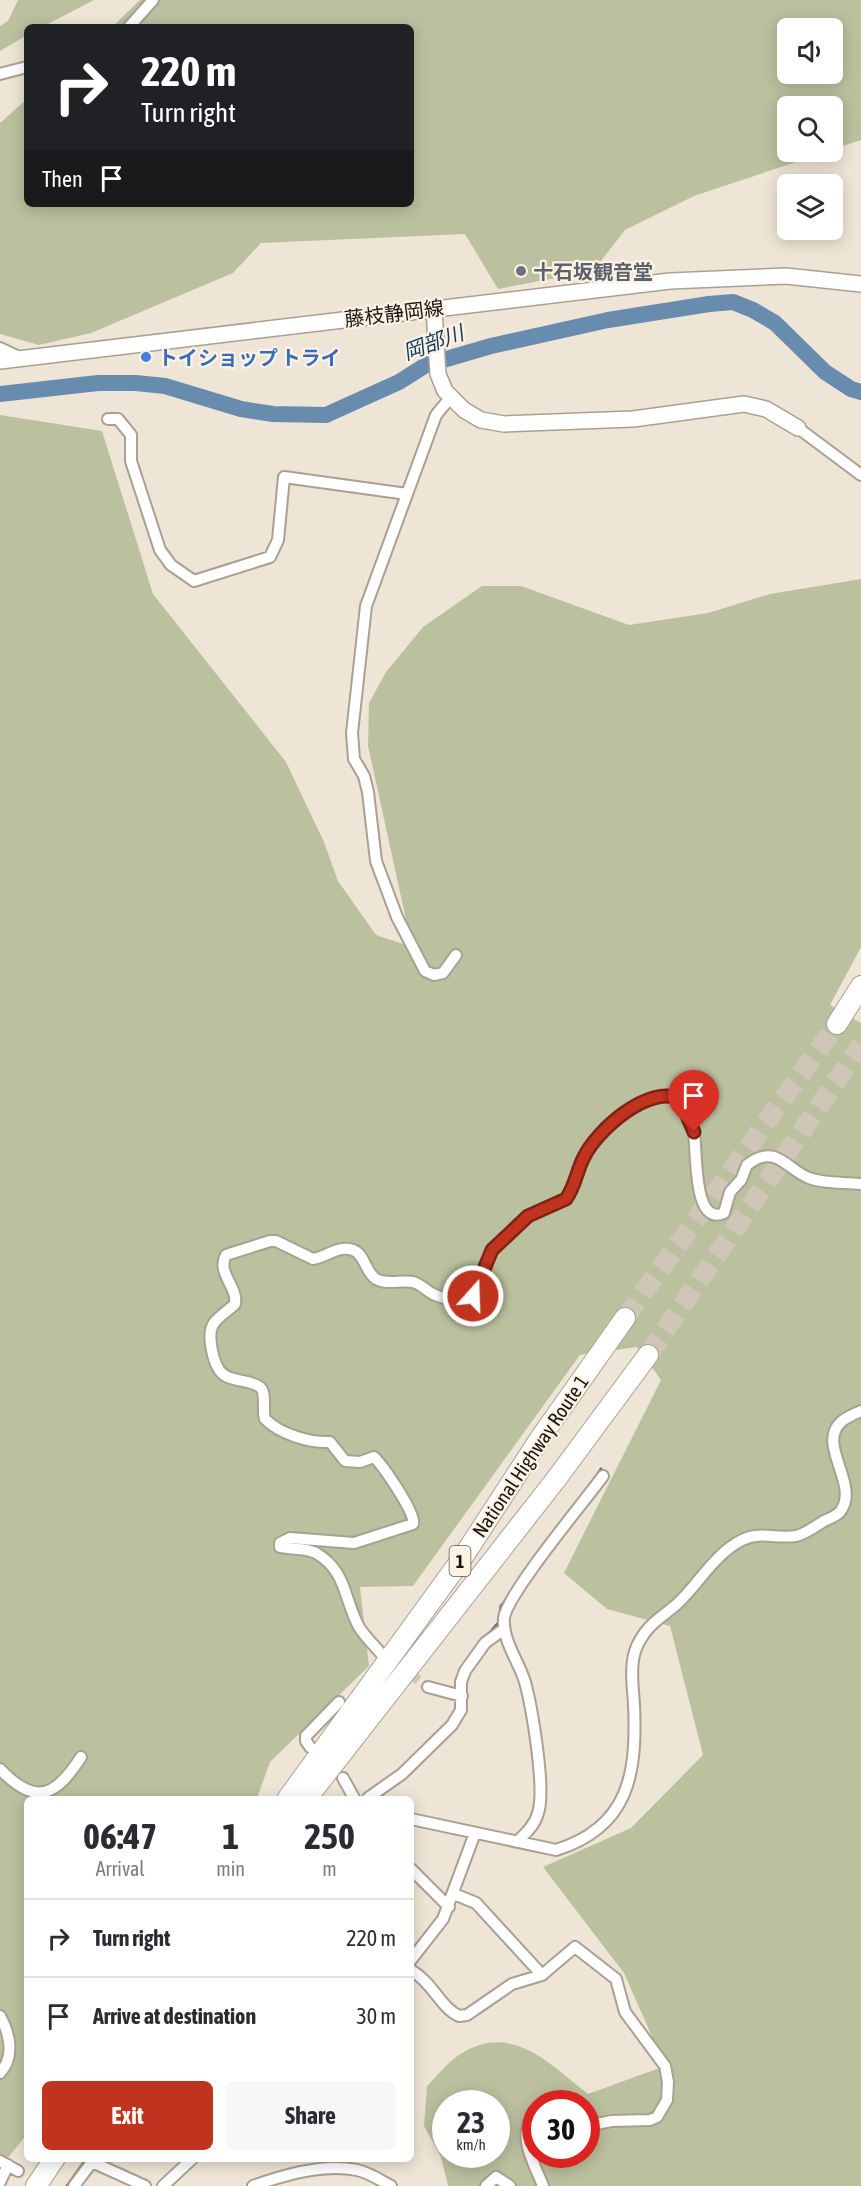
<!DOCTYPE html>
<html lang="en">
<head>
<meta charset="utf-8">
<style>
  :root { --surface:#fff; --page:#f7f7f7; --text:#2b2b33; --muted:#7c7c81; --line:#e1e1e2; --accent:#c0341f }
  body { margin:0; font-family:"Asap Condensed","Noto Sans JP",sans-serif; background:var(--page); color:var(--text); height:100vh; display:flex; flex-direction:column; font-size:22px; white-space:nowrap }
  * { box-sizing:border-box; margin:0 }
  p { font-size:20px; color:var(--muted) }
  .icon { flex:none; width:33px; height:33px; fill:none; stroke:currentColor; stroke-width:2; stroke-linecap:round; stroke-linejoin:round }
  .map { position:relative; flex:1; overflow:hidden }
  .side { position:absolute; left:24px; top:1796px; width:390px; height:366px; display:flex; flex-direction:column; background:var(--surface); border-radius:9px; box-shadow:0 3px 15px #0003 }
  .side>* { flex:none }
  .top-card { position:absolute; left:24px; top:24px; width:390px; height:183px; border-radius:9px; box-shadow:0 3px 15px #0003; background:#202124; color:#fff; overflow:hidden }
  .buttons { position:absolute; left:777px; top:18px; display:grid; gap:12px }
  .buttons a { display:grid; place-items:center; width:66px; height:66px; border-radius:9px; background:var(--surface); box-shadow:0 3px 15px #0003; font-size:30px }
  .speed { position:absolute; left:432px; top:2090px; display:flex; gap:12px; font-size:30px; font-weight:700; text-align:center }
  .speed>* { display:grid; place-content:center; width:78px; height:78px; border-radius:50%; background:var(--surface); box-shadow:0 3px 15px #0003; line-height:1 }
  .speed small { font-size:15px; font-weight:400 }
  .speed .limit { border:9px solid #d22; background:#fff; color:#111 }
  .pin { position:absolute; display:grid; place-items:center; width:51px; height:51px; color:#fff; margin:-62px -26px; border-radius:50% 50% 50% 0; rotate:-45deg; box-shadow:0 0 6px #0007 }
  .pin .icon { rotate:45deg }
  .me { position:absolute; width:66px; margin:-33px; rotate:20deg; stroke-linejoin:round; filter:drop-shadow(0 0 4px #0008) }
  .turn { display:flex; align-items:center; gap:21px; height:126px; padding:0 18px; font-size:27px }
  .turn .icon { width:78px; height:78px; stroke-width:2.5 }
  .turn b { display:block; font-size:42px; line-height:51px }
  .then { display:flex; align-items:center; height:57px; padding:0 18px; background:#0003; gap:12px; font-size:22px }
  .eta { display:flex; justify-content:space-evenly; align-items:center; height:102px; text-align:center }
  .eta b { font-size:36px; font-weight:700; line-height:42px }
  .action { display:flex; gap:12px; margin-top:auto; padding:12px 18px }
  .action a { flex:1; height:69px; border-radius:9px; background:var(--accent); color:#fff; font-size:24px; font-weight:700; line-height:69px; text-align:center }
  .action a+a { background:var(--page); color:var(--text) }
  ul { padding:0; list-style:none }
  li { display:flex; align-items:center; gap:18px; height:78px; padding:0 18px; border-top:2px solid var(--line) }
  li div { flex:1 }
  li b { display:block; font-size:22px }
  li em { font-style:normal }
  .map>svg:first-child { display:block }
  .green { fill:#bbc09f; fill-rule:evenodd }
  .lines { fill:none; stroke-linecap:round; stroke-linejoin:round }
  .stream { stroke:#50687f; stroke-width:3 }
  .river { stroke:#688cae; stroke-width:16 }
  .street-tunnel { stroke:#cfc6b8; stroke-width:10; stroke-dasharray:10 5; stroke-linecap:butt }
  .highway-tunnel { stroke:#cfc6b8; stroke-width:20; stroke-dasharray:20 10; stroke-linecap:butt }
  .street-casing { stroke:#aaa092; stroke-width:14 }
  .secondary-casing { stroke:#aaa092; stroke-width:18 }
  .highway-casing { stroke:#aaa092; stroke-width:22 }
  .street { stroke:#fff; stroke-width:10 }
  .secondary { stroke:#fff; stroke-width:15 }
  .highway { stroke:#fff; stroke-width:20 }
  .route-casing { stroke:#7d2214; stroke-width:15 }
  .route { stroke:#c0341f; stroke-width:10 }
  .worship-dot { fill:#6b7280; stroke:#fdf2e4; stroke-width:2 }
  .shop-dot { fill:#3f7fe0; stroke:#fdf2e4; stroke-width:2 }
  .labels { text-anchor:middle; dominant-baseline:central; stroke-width:4.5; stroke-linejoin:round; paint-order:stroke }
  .shield { fill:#fdf2e4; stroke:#5d5750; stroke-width:1.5 }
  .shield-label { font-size:18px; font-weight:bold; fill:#191510 }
  .worship-label { font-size:20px; font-weight:bold; fill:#5b616d; stroke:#fdf2e4; text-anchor:start }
  .street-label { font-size:20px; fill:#191510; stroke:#fdf2e4 }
  .shop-label { font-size:20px; font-weight:bold; fill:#366cbe; stroke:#fdf2e4; text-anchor:start }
  .water-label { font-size:21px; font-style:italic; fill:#113b5e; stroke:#fdf2e4 }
</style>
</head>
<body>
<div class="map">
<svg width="861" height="2186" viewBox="0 0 861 2186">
  <rect width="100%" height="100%" fill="#efe5d6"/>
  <path class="green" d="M18 0H94L42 27H27V35L0 51V26L8 21Z
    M140 0H861V140L833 149 832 106H788V152H826L694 196 625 230 593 271 498 289 465 234 261 243 233 273 91 333 39 345 0 334V123L27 99V204H411V27H112ZM788 28H832V74H788Z
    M0 415 102 431 153 594 286 762 324 842 338 881 376 935 412 947 368 746 369 703 386 672 423 627 482 586H521L629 625 708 613 770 594 861 579V947L830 1005 861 1023V2186H448L441 2157 424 2126 427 2086C438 2075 450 2059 464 2052 513 2023 551 2065 588 2094L665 2066 624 1973 543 1867 631 1828 703 1755 670 1626 607 1609 564 1573 661 1380 637 1347 580 1355 413 1586 360 1587 369 1666 270 1762 257 1798H27V2134L0 2168ZM446 2103H496V2154H446ZM536 2103H586V2154H536Z"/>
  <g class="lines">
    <path class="stream" d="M594 1480 601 1469
      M500 1614 501 1606 507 1599
      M487 1636 500 1621
      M468 1658 482 1640
      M67 2186 87 2158"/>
    <path class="river" d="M0 394 98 383H136L165 386 241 409 273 414 326 415 399 382 426 365 491 346 608 320 709 304 733 302 753 310 775 323 825 372 851 389 861 392"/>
    <path class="street-tunnel" d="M386 1657 428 1687"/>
    <path class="highway-tunnel" d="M625 1318 837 1024
      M648 1355 861 1045"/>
    <defs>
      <path id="street" d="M129 27 153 0
        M0 74 27 67
        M0 348 19 357
        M450 398 436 415 366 606 352 733 354 759 364 776 368 792 376 861 397 917 425 971 434 975 443 973 456 955
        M108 419H118L131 435V461L160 550 171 565 194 581 270 557 278 540 284 477 407 494
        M798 428 861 475
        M383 1656C375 1646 365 1637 359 1627 344 1600 347 1571 316 1553 304 1547 292 1550 280 1547V1543L290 1538 354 1543 413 1524C416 1513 383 1466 374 1457L360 1462 345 1461 330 1442C309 1443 280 1434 265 1419 262 1411 267 1393 260 1387 250 1380 235 1382 224 1375 213 1367 206 1334 214 1323 219 1316 229 1310 235 1304 238 1286 216 1273 226 1255L270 1241H276L313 1259C327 1257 338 1245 353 1250 365 1254 365 1272 376 1279 386 1285 401 1280 413 1282 421 1284 425 1290 433 1294 443 1299 463 1302 473 1296L492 1250 528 1216 565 1199C575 1187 576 1170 583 1157 597 1130 649 1083 680 1099 685 1110 693 1122 694 1134 697 1152 693 1227 724 1213L730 1192 741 1180 747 1165C776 1142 787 1170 809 1178 824 1184 845 1182 861 1184
        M428 1687 462 1696
        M310 1747 306 1741V1736L339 1702
        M0 1769C36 1807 56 1796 81 1757
        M343 1778 354 1798
        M368 1798 402 1774 452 1725 461 1710V1682L465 1671 485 1643 504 1629
        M411 1819 556 1850C630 1827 637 1772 634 1705 633 1686 629 1664 637 1646 648 1623 660 1619 677 1604 699 1584 714 1554 742 1540 759 1531 778 1539 796 1536 805 1534 816 1526 824 1521 829 1519 836 1516 840 1512 861 1485 816 1445 841 1422 846 1417 855 1414 861 1411
        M517 1842C525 1834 535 1825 538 1813 546 1790 532 1708 525 1682 519 1662 502 1640 504 1618 507 1594 584 1502 603 1476
        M411 1869 449 1907
        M454 1894 476 1903 542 1975
        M411 1960 443 1919 475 1833
        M411 1970C433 1983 441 2008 459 2016L467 2015 512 1984 542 1975 575 1947 616 1979 625 2012 665 2066 668 2082 667 2100 657 2117 650 2120 612 2121 586 2126
        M0 2016C10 2034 15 2057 0 2073
        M536 2117C514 2131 536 2167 543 2186
        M0 2161 18 2171
        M92 2162 145 2186
        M0 2182 8 2165
        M74 2186 95 2158
        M163 2186 193 2158
        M253 2186C283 2175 325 2163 357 2170 370 2173 380 2180 391 2186
        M486 2186 496 2177 510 2186"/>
      <path id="secondary" d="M434 309 438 374 445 391 464 410 481 420 504 424 633 419 744 404 766 409 798 428
        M0 361 670 281 786 276 861 284"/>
      <path id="highway" d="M837 1024 861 986
        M288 1798 461 1560 541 1437 625 1318
        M307 1798 557 1478 648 1355
        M36 2186 55 2158"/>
    </defs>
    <use href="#street" class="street-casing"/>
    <use href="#secondary" class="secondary-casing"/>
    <use href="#highway" class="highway-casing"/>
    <use href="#street" class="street"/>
    <use href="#secondary" class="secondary"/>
    <use href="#highway" class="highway"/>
  </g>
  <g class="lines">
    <defs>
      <path id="route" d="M473 1296 492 1250 528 1216 566 1199C575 1187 577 1170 584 1157 597 1130 649 1084 680 1099L694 1132"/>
    </defs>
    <use href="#route" class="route-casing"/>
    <use href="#route" class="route"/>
  </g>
  <circle class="worship-dot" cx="521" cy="271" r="6"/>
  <circle class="shop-dot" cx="146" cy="357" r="6"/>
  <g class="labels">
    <rect class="shield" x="449.5" y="1546" width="21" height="30" rx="4.5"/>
    <g class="shield-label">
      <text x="460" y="1561">1</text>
    </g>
    <g class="worship-label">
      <text x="533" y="271">十石坂観音堂</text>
    </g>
    <g class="street-label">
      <text transform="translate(394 313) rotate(-7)">藤枝静岡線</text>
      <text transform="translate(530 1456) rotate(-56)">National Highway Route 1</text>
    </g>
    <g class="shop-label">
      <text x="158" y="357">トイショップ トライ</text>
    </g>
    <g class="water-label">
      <text transform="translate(433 342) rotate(-20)">岡部川</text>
    </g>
  </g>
</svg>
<div class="buttons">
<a><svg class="icon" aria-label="sound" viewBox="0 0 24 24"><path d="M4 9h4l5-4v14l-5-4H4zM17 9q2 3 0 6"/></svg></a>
<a><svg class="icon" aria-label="search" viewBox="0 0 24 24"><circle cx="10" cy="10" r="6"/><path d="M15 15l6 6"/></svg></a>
<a><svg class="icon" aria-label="layers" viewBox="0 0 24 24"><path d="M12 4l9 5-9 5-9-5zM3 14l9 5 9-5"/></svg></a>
</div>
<div class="speed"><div>23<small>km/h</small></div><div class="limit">30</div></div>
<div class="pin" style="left:694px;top:1132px;background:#d93025"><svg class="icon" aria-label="arrive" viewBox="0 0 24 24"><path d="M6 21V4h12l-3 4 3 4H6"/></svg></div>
<svg class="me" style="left:473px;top:1296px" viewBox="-20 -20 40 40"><circle r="17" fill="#c0341f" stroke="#fff" stroke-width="3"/><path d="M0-11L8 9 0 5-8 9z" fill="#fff"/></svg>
<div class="top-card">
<div class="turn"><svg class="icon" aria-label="right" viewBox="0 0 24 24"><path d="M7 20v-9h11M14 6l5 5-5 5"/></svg><div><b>220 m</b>Turn right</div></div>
<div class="then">Then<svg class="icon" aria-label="arrive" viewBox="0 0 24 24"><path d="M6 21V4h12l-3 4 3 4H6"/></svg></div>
</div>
<section class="side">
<div class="eta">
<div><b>06:47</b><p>Arrival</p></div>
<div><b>1</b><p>min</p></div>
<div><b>250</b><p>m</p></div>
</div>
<ul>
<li><svg class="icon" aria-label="right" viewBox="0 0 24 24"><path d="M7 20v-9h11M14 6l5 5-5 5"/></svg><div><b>Turn right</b></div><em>220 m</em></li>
<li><svg class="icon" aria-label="arrive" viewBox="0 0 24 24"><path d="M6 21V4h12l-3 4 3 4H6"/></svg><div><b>Arrive at destination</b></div><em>30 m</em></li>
</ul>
<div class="action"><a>Exit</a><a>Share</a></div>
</section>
</div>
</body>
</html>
